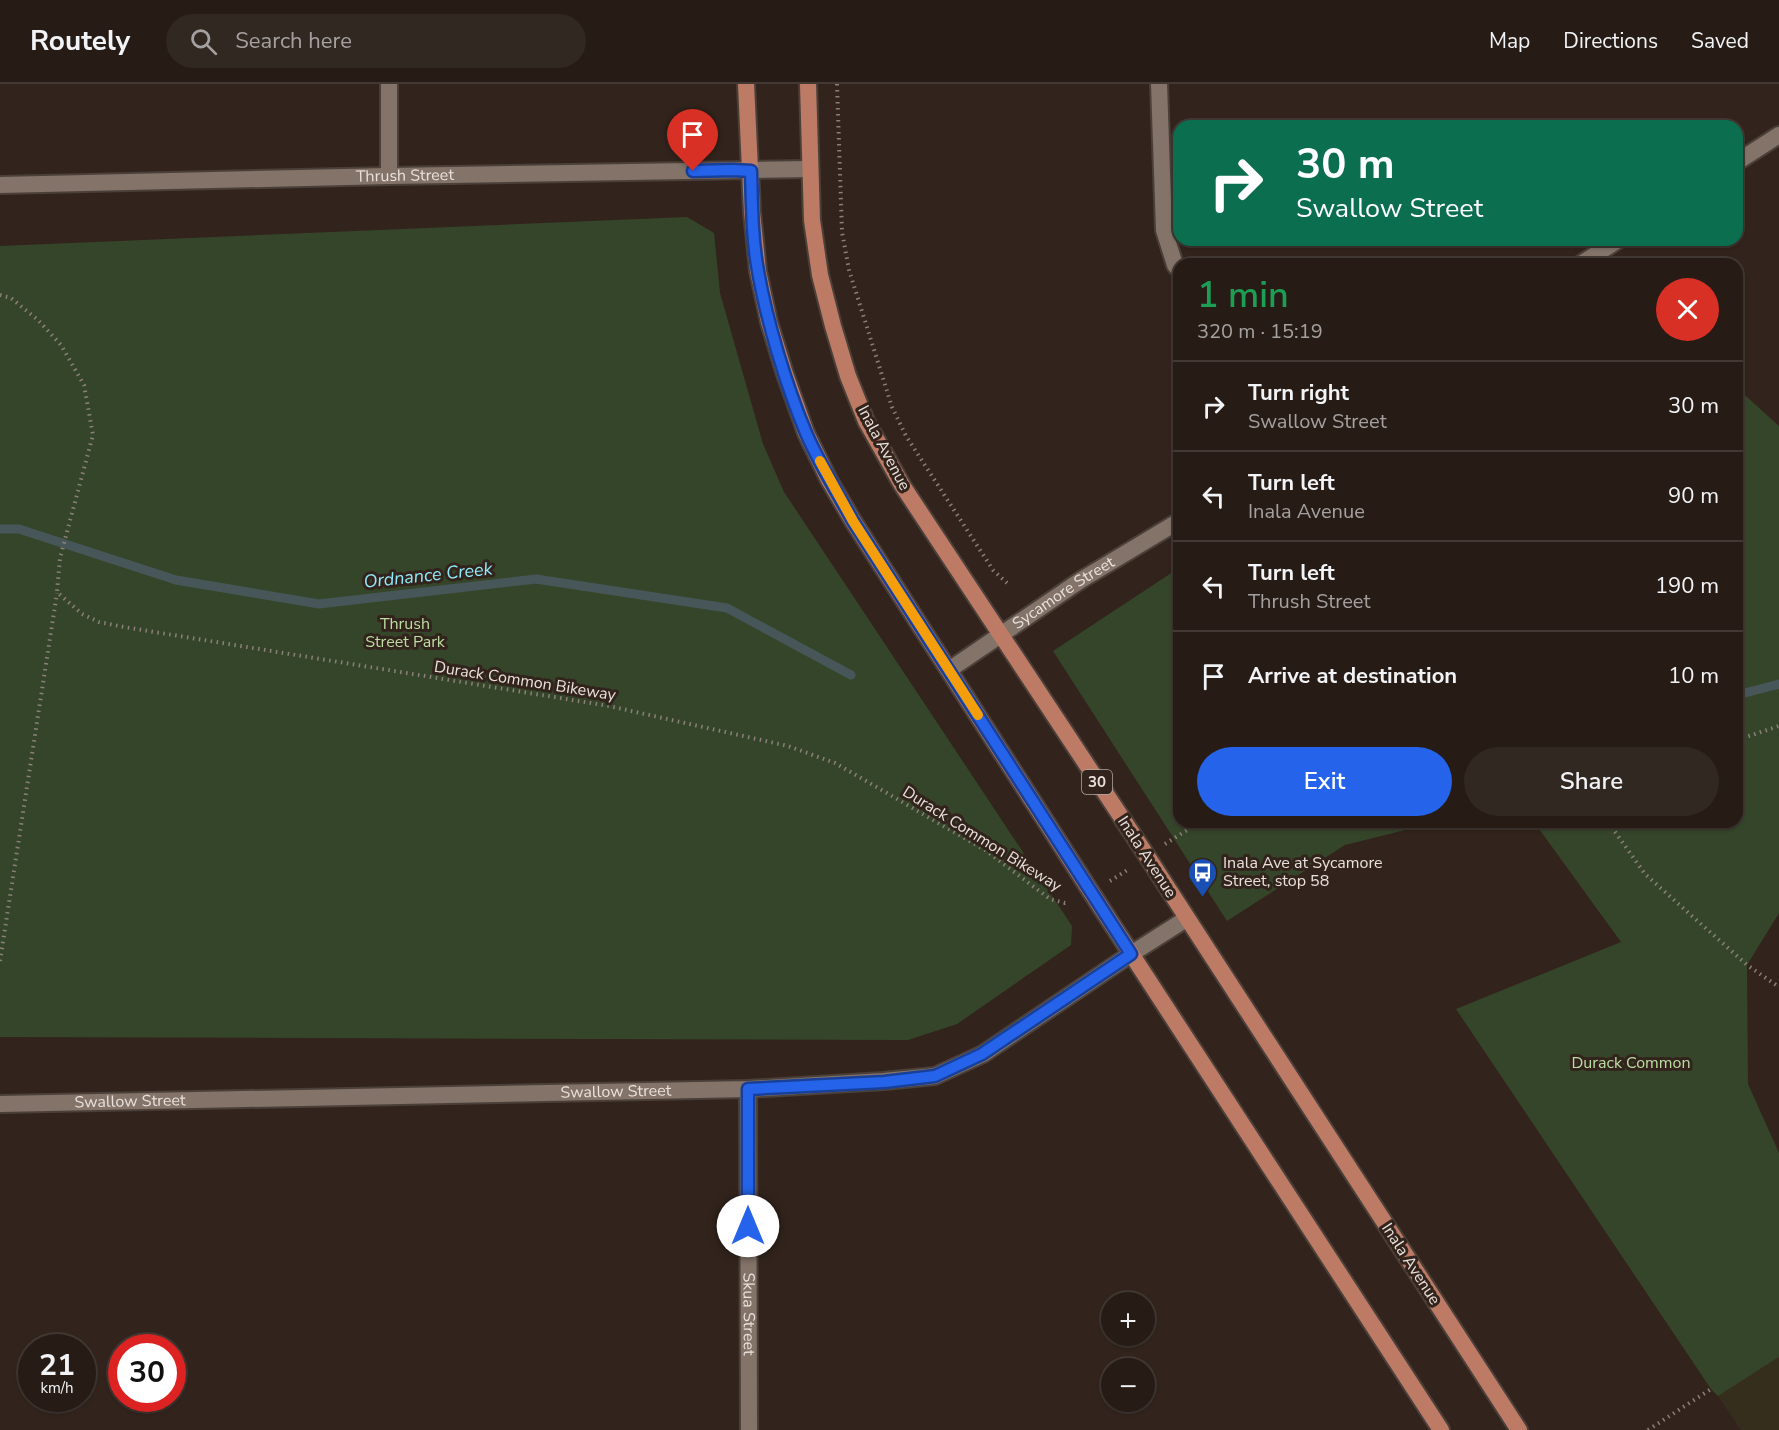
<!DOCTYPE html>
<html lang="en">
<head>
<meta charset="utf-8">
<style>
  :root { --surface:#261b15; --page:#322822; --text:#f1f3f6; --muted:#a4a1a0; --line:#423934; --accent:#2563eb }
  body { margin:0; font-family:"Nunito Sans",sans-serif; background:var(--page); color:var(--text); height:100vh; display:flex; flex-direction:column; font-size:22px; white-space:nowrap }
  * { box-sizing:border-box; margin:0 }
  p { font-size:20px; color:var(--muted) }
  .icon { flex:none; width:33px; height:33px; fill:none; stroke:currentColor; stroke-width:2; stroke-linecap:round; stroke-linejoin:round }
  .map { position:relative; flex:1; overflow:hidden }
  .sheet { position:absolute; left:1173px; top:174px; width:570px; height:570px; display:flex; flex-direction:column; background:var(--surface); border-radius:18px; box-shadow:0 2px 4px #0004,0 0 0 2px var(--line) }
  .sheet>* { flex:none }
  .hud { position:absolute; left:1173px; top:36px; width:570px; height:126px; border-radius:18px; box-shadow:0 2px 4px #0004,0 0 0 2px var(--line); background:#0b6e4f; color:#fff; overflow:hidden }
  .controls { position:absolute; left:1101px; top:1208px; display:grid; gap:12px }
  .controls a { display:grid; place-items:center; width:54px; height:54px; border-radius:50%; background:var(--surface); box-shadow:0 2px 4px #0004,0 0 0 2px var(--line); font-size:30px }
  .speed { position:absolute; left:18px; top:1250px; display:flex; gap:12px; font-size:30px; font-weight:700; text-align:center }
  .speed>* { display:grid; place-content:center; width:78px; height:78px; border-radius:50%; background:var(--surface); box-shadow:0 2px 4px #0004,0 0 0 2px var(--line); line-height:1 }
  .speed small { font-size:15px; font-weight:400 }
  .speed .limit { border:9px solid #d22; background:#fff; color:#111 }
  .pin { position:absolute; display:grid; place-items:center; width:51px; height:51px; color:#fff; margin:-62px -26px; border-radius:50% 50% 50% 0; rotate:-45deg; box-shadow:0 0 6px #0007 }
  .pin .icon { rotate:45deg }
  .me { position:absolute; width:66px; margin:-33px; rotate:0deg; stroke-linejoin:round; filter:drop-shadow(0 0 4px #0008) }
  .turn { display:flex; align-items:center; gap:21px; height:126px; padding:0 24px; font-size:27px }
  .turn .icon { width:78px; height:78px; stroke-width:2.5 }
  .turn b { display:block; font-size:42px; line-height:51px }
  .round { display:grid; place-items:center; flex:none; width:63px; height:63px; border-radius:32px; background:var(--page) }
  .headline { display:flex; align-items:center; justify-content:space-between; height:102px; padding:0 24px }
  h1 { font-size:36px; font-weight:600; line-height:45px; color:#1e9e55 }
  .button { display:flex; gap:12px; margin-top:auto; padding:12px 24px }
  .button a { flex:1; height:69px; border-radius:36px; background:var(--accent); color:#fff; font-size:24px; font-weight:600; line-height:69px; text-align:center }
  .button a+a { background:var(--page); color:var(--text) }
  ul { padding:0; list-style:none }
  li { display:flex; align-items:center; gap:18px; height:90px; padding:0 24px; border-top:2px solid var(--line) }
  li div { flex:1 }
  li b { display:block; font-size:22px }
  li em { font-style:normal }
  header { display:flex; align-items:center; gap:36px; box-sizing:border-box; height:84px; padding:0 30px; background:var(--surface); border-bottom:2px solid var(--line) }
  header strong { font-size:28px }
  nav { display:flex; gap:33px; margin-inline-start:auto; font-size:21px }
  .search { width:420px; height:54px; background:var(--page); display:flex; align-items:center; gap:15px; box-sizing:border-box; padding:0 21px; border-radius:33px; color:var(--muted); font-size:22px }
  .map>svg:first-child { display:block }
  .education { fill:#352e1d }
  .green { fill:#35452a }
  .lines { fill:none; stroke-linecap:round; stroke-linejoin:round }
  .stream { stroke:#475759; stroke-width:9 }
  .minor-casing { stroke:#4b4039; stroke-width:20 }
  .primary-casing { stroke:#4b4039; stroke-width:20 }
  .path { stroke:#8b8079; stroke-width:4; stroke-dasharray:1.5 4.5; stroke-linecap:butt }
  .minor { stroke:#837369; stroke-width:16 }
  .primary { stroke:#bd7b66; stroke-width:16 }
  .route-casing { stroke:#184099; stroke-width:15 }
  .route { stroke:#2563eb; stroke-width:10 }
  .slow { stroke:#f59e0b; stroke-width:10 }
  .labels { text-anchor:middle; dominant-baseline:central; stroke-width:6; stroke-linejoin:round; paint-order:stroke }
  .shield { fill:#32241c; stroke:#b3a8a2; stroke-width:1.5 }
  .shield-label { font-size:15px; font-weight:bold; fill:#eae1dc }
  .street-label { font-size:16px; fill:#eae1dc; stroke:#32241c }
  .park-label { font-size:16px; fill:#bbdea3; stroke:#32241c }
  .poi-label { font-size:16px; fill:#eae1dc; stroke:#32241c; text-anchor:start }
  .water-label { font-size:18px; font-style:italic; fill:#90e9f9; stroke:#32241c }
</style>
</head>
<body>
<header>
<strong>Routely</strong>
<div class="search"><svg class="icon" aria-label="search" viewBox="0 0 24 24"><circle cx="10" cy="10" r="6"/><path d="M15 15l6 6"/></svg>Search here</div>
<nav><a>Map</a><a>Directions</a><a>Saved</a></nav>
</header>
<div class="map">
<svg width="1779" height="1346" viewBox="0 0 1779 1346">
  <rect width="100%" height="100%" fill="#32241c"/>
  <path class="education" d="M1779 1273V1346H1741L1718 1312Z"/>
  <path class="green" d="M687 133 714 149 720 209 763 360 784 408 1072 842 1071 861 957 940 908 956 0 953V162Z
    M1737 304 1779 342V829L1747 881 1748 1000 1779 1069V1273L1718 1312 1711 1305 1456 925 1621 858 1534 738H1737Z
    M1179 484V738H1437L1345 761 1227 837 1053 567Z"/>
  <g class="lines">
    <path class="stream" d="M0 445H19L176 496 319 520 536 495 727 524 851 591
      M1737 611 1779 600"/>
    <defs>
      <g id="minor">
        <path d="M389 0V92"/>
        <path d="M1159 0 1164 146 1175 181 1179 186"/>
        <path d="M1737 78 1779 51"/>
        <path id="s1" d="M0 101 389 92 810 85"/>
        <path d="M1581 180 1618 156"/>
        <path id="s2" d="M949 586 1081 496 1179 437"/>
        <path id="s3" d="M748 1005 749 1346"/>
        <path id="s4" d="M0 1020 748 1005 884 997 935 992 983 970 1131 870 1186 835"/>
      </g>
      <path id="primary" d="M746 0 752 128 758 187 769 238 785 290 806 349 829 396 853 437 1091 808 1441 1346
        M808 0 812 136 820 191 833 242 848 292 866 337 902 401 1147 772 1519 1346"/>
    </defs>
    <use href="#minor" class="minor-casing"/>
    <use href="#primary" class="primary-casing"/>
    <path class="path" d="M837 0 842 148 849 186 892 323 906 352 993 486 1007 499
      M0 211 11 214 38 236 61 261 84 301 93 351 60 474 57 508 82 530 99 538 124 543 609 622 788 662 835 679 985 766 1050 815 1065 819 1069 818
      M1173 639 1179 656
      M1737 656 1779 642
      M1293 738 1338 744H1373L1413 738
      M1608 738 1645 790 1747 881 1779 903
      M1165 760 1200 738
      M1110 797 1129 785
      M0 877 57 509
      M1648 1346 1711 1305"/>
    <use href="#minor" class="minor"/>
    <use href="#primary" class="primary"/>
  </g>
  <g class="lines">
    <defs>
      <path id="route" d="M693 87 733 86 751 87C752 121 752 154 758 187 767 238 786 301 806 349 819 379 837 408 853 437L1131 870 982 970 935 992 884 998 748 1005V1142"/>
    </defs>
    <use href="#route" class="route-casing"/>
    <use href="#route" class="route"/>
    <path class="slow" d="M820 377 853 437 978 631"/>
  </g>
  <defs>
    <symbol id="bus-pin" viewBox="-11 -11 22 30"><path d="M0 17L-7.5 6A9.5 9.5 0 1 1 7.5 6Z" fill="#1a4fb4" stroke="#32241c"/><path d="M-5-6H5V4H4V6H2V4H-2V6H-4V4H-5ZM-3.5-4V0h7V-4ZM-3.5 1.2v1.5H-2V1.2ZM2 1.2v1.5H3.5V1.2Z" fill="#fff"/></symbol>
  </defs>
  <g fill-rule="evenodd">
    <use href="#bus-pin" x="1186" y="772" width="33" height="45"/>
  </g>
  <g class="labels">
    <rect class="shield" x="1082" y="686" width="30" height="24" rx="4.5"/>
    <g class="shield-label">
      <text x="1097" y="698">30</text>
    </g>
    <g class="street-label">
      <text stroke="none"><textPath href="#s1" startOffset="405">Thrush Street</textPath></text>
      <text transform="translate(884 364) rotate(62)">Inala Avenue</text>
      <text stroke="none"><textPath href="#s2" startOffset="138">Sycamore Street</textPath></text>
      <text transform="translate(525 597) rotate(9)">Durack Common Bikeway</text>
      <text transform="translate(982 755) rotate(32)">Durack Common Bikeway</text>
      <text transform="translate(1147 773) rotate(57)">Inala Avenue</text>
      <text stroke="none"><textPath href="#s4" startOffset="616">Swallow Street</textPath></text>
      <text stroke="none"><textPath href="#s4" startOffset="130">Swallow Street</textPath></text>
      <text transform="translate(1411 1180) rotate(57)">Inala Avenue</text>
      <text stroke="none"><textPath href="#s3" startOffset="225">Skua Street</textPath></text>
    </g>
    <g class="park-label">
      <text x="405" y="540">Thrush<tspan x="405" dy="18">Street Park</tspan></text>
      <text x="1631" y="979">Durack Common</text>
    </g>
    <g class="poi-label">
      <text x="1223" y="779">Inala Ave at Sycamore<tspan x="1223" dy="18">Street, stop 58</tspan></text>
    </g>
    <g class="water-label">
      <text transform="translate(428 491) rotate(-6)">Ordnance Creek</text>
    </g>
  </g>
</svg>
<div class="controls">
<a>+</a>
<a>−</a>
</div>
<div class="speed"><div>21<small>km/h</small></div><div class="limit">30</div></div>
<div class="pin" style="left:693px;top:87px;background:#d93025"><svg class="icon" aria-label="arrive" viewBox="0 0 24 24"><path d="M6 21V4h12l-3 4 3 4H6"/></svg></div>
<svg class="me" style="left:748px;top:1142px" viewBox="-20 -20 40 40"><circle r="19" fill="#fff"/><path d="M0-13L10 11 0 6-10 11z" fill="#2563eb"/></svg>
<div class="hud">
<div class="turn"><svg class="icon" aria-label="right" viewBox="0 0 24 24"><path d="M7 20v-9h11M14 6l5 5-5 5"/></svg><div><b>30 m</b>Swallow Street</div></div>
</div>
<section class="sheet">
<div class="headline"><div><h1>1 min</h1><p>320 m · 15:19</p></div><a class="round" style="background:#d93025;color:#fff"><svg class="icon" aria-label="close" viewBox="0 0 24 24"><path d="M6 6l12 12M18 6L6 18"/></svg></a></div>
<ul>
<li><svg class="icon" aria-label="right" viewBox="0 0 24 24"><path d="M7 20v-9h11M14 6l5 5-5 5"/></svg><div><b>Turn right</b><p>Swallow Street</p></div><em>30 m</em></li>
<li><svg class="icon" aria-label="left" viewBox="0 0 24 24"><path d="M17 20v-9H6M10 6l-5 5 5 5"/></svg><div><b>Turn left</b><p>Inala Avenue</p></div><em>90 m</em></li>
<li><svg class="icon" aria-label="left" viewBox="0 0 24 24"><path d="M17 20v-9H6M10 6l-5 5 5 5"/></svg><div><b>Turn left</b><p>Thrush Street</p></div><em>190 m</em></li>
<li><svg class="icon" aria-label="arrive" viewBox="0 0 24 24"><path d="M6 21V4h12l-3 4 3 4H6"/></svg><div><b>Arrive at destination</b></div><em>10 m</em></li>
</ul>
<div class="button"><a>Exit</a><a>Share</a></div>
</section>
</div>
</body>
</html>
